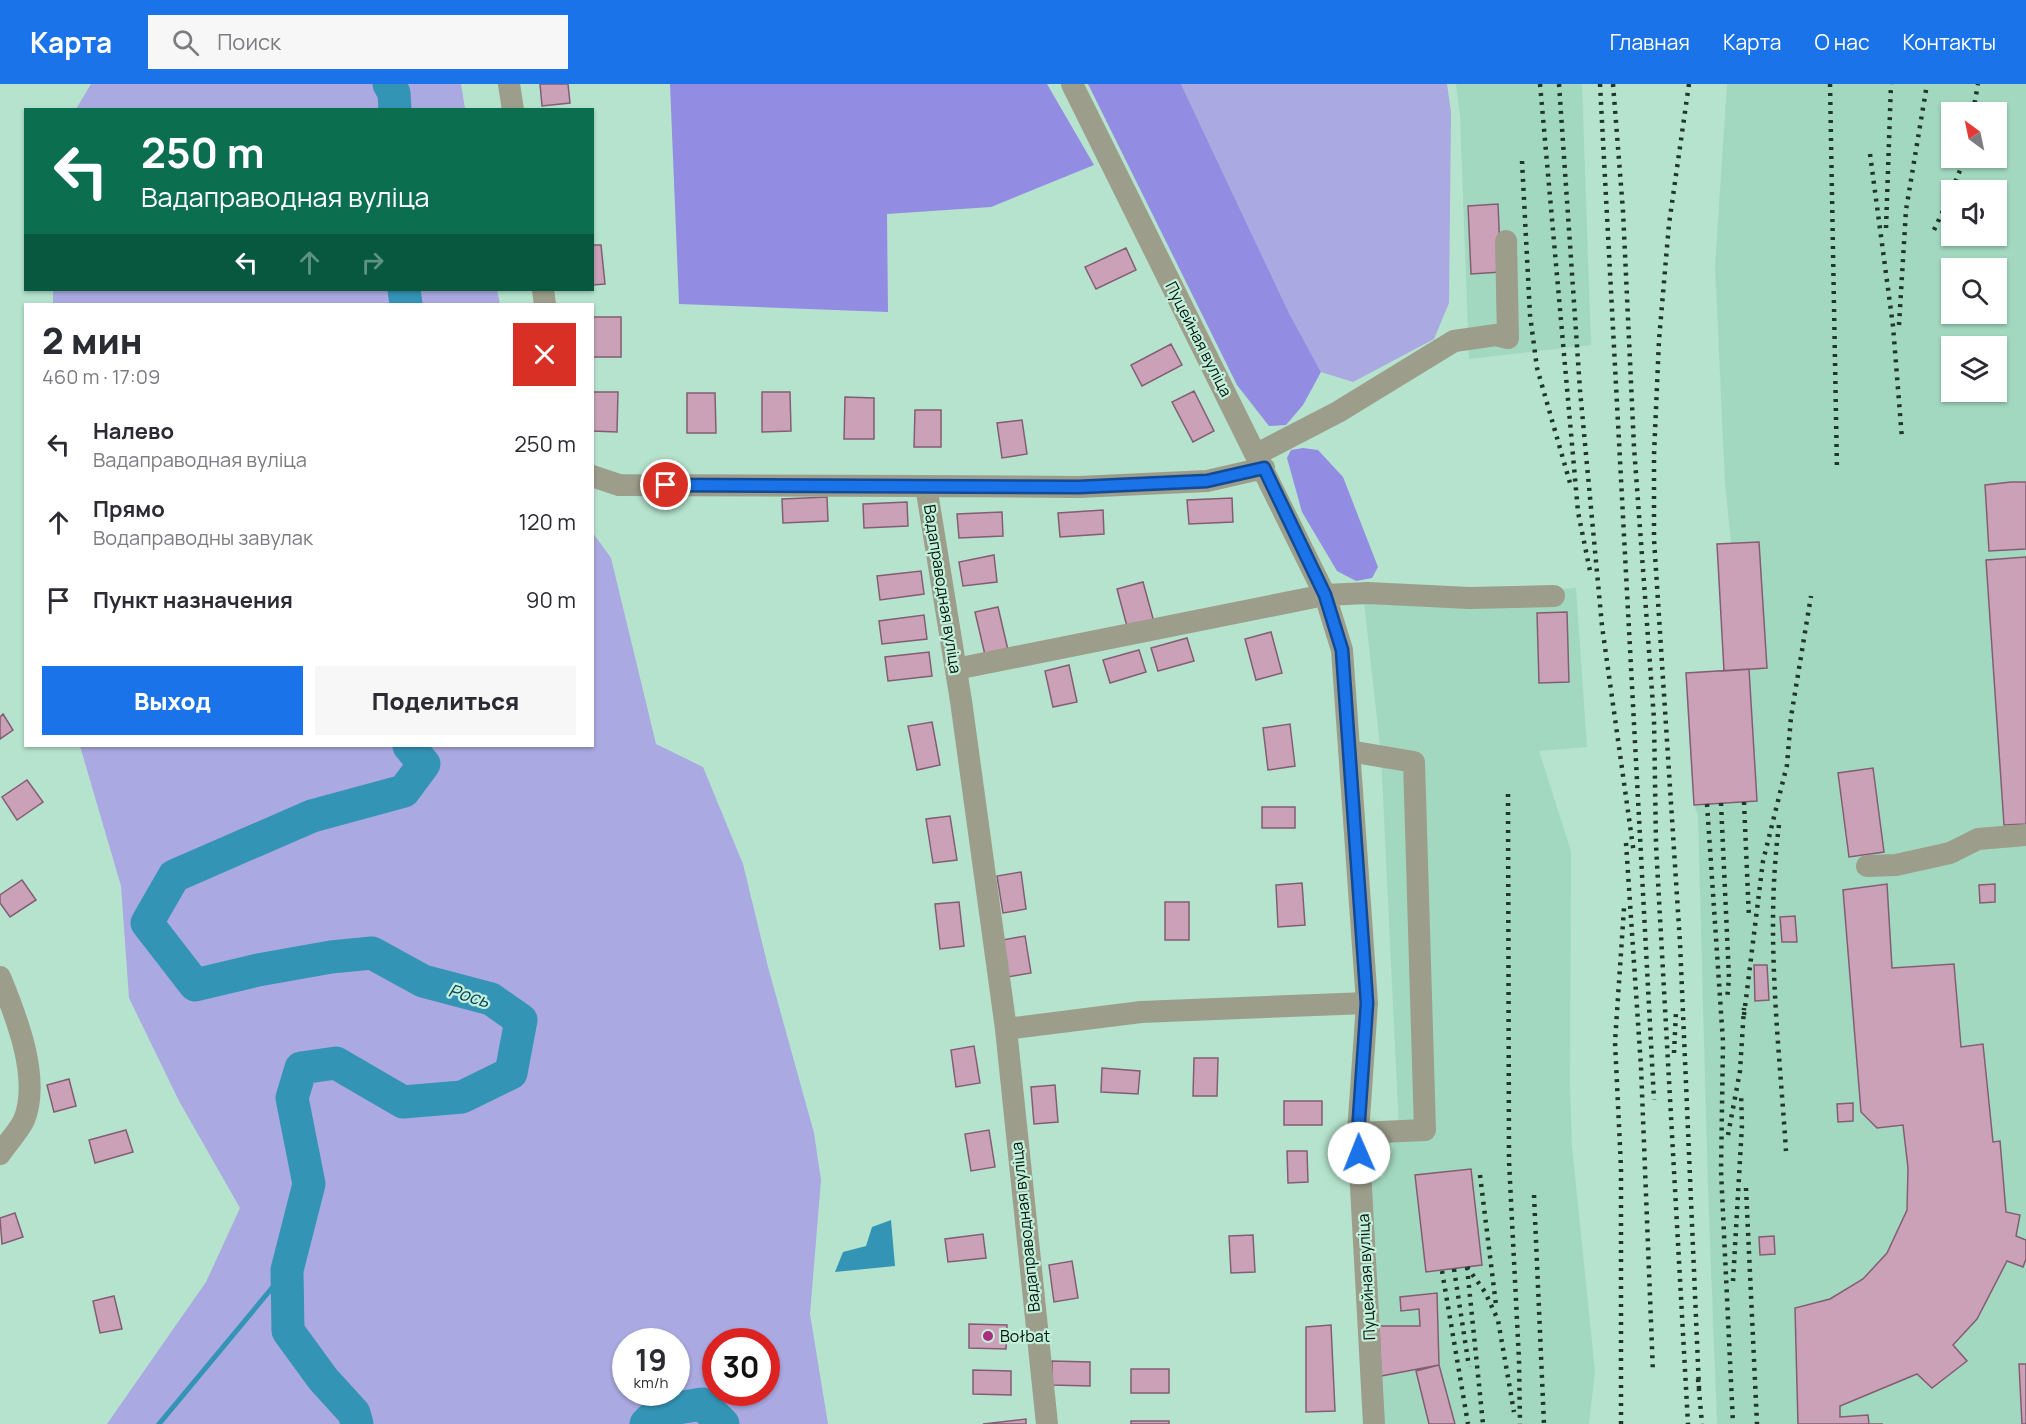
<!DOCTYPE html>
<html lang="ru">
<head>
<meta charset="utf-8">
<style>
  :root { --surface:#fff; --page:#f7f7f7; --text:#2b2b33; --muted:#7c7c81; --accent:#1a73e8 }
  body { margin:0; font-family:Manrope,sans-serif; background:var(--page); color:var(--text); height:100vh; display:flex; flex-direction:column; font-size:22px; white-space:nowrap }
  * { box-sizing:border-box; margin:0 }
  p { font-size:20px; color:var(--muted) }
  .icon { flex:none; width:33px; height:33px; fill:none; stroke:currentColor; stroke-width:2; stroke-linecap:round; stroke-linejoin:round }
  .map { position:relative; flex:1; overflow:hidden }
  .side { position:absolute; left:24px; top:219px; width:570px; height:444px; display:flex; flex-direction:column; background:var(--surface); border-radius:0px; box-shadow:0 2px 4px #0004 }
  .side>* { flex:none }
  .banner { position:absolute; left:24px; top:24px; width:570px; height:183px; border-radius:0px; box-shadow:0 2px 4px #0004; background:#0b6e4f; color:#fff; overflow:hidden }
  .needle { width:39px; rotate:327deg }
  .tools { position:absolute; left:1941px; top:18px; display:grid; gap:12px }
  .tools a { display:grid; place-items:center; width:66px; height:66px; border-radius:0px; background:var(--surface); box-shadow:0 2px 4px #0004; font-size:30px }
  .speed { position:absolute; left:612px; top:1244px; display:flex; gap:12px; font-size:30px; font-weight:700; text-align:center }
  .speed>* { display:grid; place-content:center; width:78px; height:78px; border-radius:50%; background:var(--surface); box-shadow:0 2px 4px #0004; line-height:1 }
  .speed small { font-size:15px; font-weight:400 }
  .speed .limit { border:9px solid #d22; background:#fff; color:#111 }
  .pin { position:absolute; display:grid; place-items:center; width:51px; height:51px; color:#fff; margin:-26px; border:3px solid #fff; border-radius:50%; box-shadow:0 2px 6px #0007 }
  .me { position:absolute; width:66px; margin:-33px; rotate:359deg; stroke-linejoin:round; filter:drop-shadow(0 0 4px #0008) }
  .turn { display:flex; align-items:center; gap:21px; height:126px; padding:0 18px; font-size:27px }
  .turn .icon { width:78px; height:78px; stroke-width:2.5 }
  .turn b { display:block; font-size:42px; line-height:51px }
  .lanes { display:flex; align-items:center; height:57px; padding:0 18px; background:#0003; justify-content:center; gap:30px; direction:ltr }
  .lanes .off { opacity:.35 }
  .round { display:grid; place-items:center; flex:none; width:63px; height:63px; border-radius:0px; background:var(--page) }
  .head { display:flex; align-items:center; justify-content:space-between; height:102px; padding:0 18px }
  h1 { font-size:36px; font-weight:800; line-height:45px }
  .action { display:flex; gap:12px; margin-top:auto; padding:12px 18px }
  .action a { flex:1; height:69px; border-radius:0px; background:var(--accent); color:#fff; font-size:24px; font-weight:800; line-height:69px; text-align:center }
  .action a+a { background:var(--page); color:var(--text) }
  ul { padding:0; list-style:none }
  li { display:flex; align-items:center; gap:18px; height:78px; padding:0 18px }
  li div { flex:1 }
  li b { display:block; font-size:22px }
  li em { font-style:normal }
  header { display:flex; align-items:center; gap:36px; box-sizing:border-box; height:84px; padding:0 30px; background:var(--accent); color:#fff }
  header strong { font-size:28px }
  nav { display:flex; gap:33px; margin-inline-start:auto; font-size:21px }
  .search { width:420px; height:54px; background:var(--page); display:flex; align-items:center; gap:15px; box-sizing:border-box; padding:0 21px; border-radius:0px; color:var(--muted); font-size:22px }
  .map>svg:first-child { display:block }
  .built { fill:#a2d8c0; fill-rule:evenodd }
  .green { fill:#aaa9e1; fill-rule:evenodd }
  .forest { fill:#928ce3 }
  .water { fill:#3494b6 }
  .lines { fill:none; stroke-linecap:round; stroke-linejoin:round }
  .stream { stroke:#3494b6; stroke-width:5 }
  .river { stroke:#3494b6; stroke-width:33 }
  .building { fill:#caa1b7; stroke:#835e72; stroke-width:1.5 }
  .minor { stroke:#9d9d8b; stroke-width:22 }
  .rail { stroke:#20352c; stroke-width:4.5; stroke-dasharray:3 6; stroke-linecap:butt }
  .route-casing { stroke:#114b97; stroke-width:15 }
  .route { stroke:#1a73e8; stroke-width:10 }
  .poi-dot { fill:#ab2d7e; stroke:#c2f0db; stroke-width:2 }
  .labels { text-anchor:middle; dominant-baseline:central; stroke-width:4.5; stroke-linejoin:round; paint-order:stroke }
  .street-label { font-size:16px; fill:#04150e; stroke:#c2f0db }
  .poi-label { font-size:16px; fill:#04150e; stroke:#c2f0db; text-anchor:start }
  .water-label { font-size:18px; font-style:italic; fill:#074052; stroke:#c2f0db }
</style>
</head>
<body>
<header>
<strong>Карта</strong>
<div class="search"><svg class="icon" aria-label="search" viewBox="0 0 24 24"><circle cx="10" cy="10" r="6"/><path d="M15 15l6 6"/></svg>Поиск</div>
<nav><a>Главная</a><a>Карта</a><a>О нас</a><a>Контакты</a></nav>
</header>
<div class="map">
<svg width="2026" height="1340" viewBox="0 0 2026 1340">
  <rect width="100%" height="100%" fill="#b5e3ce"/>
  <path class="built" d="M1456 0H1582L1591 261 1469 275 1460 32Z
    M1727 0H2026V1340H1717L1708 1105 1698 732 1694 721 1686 589 1724 587 1717 460 1731 459 1725 399 1715 182ZM1952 28H1996V74H1952ZM1952 106H1996V152H1952ZM1952 184H1996V230H1952ZM1952 262H1996V308H1952Z
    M1576 504 1587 663 1539 667 1571 767 1570 1004 1572 1063 1595 1287 1589 1340H1383L1368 1097 1383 1094 1399 1046 1381 671 1364 518Z"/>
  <path class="green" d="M91 0H461L465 25H76Z
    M1181 0H1447L1451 28 1449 219 1434 255 1353 298 1321 288 1289 229Z
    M53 206H497L500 220H53Z
    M593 449 611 474 656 660 703 683 743 780 768 883 814 1049 821 1096 810 1230 828 1340H107L206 1198 240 1124 179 1017 129 914 121 802 80 662H592ZM626 1257H676V1308H626ZM716 1257H766V1308H716Z"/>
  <path class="forest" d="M670 0H1047L1094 81 991 123 887 130 888 228 679 220Z
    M1088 0H1181L1289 229 1321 288 1303 321 1286 341 1269 342 1237 301Z
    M1303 364 1318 366 1343 393 1378 483 1372 494 1356 497 1337 487 1302 428 1287 374 1291 366Z"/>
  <path class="water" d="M891 1136 895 1182 835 1188 843 1168 866 1162 872 1143Z"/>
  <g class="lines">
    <path class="stream" d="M159 1340 287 1186"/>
    <path class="river" d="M389 0 394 9 395 26
      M404 206 406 220
      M357 1340 354 1329 323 1295 288 1247 287 1186 309 1100 292 1014 301 984 336 979 403 1018 462 1013 511 989 521 936 491 915 423 897 372 869 331 873 258 886 195 901 147 839 174 792 312 732 404 707 424 680 409 662
      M646 1340 659 1327 702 1320 723 1340"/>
  </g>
  <path class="building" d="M540 0H568L570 19 542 22Z
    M1498 120 1501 188 1471 190 1468 122Z
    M592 161H601L605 200 592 201Z
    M1126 164 1136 186 1096 205 1085 183Z
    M593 233H621V273H592Z
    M1171 260 1182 281 1142 302 1131 281Z
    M1194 307 1214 347 1193 358 1172 318Z
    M592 308H618L617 348 592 347Z
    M762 308H790L791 347 762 348Z
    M687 309H715L716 349H687Z
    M845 313 874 314V355H844Z
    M915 326H941V363H914Z
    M1022 336 1027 370 1002 374 997 339Z
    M2011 398H2026V465L1989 467 1985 401Z
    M827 413 828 437 783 439 782 415Z
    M1232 414 1233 438 1189 440 1187 416Z
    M907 418 908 442 864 444 863 420Z
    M1103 426 1104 450 1060 453 1058 429Z
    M1002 428 1003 452 959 454 957 430Z
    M1759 458 1767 584 1724 587 1717 460Z
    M994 471 997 498 963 502 959 478Z
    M2026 473V740L2004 741 1986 476Z
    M921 487 924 510 880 516 877 492Z
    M1143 498 1154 538 1128 546 1117 505Z
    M998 523 1008 566 985 571 975 528Z
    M1567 528 1569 598 1539 599 1537 529Z
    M924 531 927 555 882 560 879 537Z
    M1271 548 1282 589 1256 596 1245 555Z
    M1187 554 1194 577 1158 587 1151 564Z
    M1139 566 1146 588 1110 599 1103 576Z
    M929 568 932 592 888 597 885 573Z
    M1069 581 1077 618 1053 623 1045 587Z
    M1749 585 1757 717 1694 721 1686 589Z
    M3 630 13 646 0 655V633Z
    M932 638 940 681 917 686 908 642Z
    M1290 640 1295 682 1268 686 1263 644Z
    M1873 684 1884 768 1849 773 1838 689Z
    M27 696 43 718 17 736 2 713Z
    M1262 723H1295V744H1262Z
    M950 732 957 776 933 779 926 735Z
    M1021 788 1026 825 1003 829 997 792Z
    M22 796 36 816 10 833 0 819V811Z
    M1302 799 1305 841 1278 843 1276 801Z
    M1887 800 1892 884 1954 880 1961 963 1983 960 1993 1058 2000 1057 2006 1128 2020 1131 2016 1152 2026 1156V1175L2023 1183 2007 1177 1977 1235 1953 1261 1967 1277 1932 1304 1917 1290 1840 1322V1333L1868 1331 1869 1340H1883H1798L1795 1224 1830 1215 1863 1195 1887 1169 1907 1126 1908 1084 1903 1041 1877 1044 1861 1028 1843 806Z
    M1995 800V818L1980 819 1979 801Z
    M959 818 964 862 940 865 935 820Z
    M1165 818H1189V856H1165Z
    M1795 832 1797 858H1782L1780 833Z
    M1025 852 1031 889 1007 893 1002 856Z
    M1754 881H1767L1769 916 1755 917Z
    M974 962 980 999 956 1003 951 966Z
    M1194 974H1218L1217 1012H1193Z
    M1102 984 1140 987 1138 1010 1101 1008Z
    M69 995 76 1022 54 1028 47 1001Z
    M1055 1001 1058 1038 1034 1040 1031 1003Z
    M1284 1017H1322V1041H1284Z
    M1853 1019V1037L1838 1038 1837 1020Z
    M126 1046 133 1068 95 1079 89 1056Z
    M989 1046 995 1083 971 1087 965 1050Z
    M1287 1067H1307L1308 1098 1288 1099Z
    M1471 1085 1482 1181 1426 1188 1415 1091Z
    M15 1129 23 1153 2 1160 0 1134Z
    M983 1150 986 1174 948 1178 945 1155Z
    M1253 1151 1255 1188 1231 1189 1229 1152Z
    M1774 1152 1775 1170 1760 1171 1759 1153Z
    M1072 1177 1078 1214 1054 1218 1049 1181Z
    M1437 1209 1439 1281 1381 1292 1379 1242H1420L1419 1225 1401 1227 1400 1213Z
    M114 1212 122 1245 100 1249 93 1217Z
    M969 1240 1007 1241 1006 1265 969 1264Z
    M1331 1241 1335 1327 1306 1328V1243Z
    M1052 1277 1090 1278V1302L1052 1301Z
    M2019 1280H2026V1340H2022Z
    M1439 1281 1455 1340H1429L1416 1287Z
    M1131 1285H1169V1309H1131Z
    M973 1286 1011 1287V1311L973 1310Z
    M1026 1335V1340H983Z
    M1131 1337H1169V1340H1131Z"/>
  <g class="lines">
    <path class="minor" d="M509 0 513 26
      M1072 0 1325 511 1342 566 1367 919 1358 1049 1374 1340
      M543 206 545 220
      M1257 370 1338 328 1454 257 1496 251 1508 254 1506 157
      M1264 384 1207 397 1079 403 926 402 961 617 1006 945 1141 928 1367 919
      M592 392 619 401 926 402
      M956 585 1325 511 1368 509 1469 514 1554 512
      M1349 667 1414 678 1425 1046 1358 1049
      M1867 782 1896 781 1950 769 1978 755 2026 751
      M0 893C16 932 41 994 24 1036 19 1047 7 1059 0 1070
      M1006 945 1047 1340"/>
    <path class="rail" d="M1540 0 1578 428 1591 492
      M1559 0 1580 306 1602 542 1634 770
      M1600 0 1654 1016
      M1613 0 1623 127 1634 363 1654 635 1656 761 1688 1340
      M1689 0 1669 140 1659 256 1654 371V455L1680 859 1699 1304
      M1830 0 1837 387
      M1973 28 1978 0
      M1870 70 1893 242 1902 355
      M1522 77 1530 231 1537 284 1570 399
      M1952 106 1965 74
      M1886 144 1891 0
      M1934 146 1952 108
      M1899 241 1906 126 1927 0
      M1508 710 1509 1077 1519 1276 1520 1340
      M1744 718 1749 834
      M1721 719 1729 894 1727 916
      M1707 720 1723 958 1721 1087 1733 1340
      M1779 741C1765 848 1779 959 1786 1067
      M1626 759 1641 983 1653 1289
      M1744 931 1763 777 1787 681 1791 633 1811 512
      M1674 969 1676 928
      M1728 1051 1740 987 1744 924
      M1480 1091 1496 1221
      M1746 1104 1757 1340
      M1534 1111 1544 1340
      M1467 1183 1485 1208 1498 1236 1514 1328
      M1467 1183 1483 1340
      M1454 1185 1469 1283
      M1442 1187 1468 1340
      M1733 1197 1742 1041 1741 1009
      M1698 1295 1702 1340
      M1621 1340V1084L1615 958 1624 824"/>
  </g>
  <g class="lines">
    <defs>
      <path id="route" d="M666 401 1079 403 1207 397 1264 384 1325 511 1342 566 1367 919 1358 1049 1359 1069"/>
    </defs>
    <use href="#route" class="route-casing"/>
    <use href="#route" class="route"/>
  </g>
  <circle class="poi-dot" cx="988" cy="1252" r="6"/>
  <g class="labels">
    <g class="street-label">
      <text transform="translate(1199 255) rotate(63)">Пуцейная вуліца</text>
      <text transform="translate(943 505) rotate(81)">Вадаправодная вуліца</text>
      <text transform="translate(1025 1143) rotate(-96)">Вадаправодная вуліца</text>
      <text transform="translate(1366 1193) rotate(-93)">Пуцейная вуліца</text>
    </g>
    <g class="poi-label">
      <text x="1000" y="1252">Bołbat</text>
    </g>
    <g class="water-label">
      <text transform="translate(469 911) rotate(17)">Рось</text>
    </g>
  </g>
</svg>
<div class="tools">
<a><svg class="needle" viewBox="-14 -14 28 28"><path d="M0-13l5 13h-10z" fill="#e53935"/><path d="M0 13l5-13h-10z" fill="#7c7c81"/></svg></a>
<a><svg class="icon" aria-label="sound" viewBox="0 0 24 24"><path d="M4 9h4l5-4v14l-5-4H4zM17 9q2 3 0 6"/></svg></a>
<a><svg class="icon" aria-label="search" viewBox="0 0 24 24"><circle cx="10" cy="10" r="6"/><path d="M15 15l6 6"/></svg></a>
<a><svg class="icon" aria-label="layers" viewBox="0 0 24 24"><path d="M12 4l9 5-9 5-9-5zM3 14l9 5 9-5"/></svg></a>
</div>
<div class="speed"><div>19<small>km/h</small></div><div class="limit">30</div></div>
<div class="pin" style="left:666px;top:401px;background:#d93025"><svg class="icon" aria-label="arrive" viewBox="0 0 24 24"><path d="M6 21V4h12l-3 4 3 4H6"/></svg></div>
<svg class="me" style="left:1359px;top:1069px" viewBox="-20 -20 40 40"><circle r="19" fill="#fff"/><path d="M0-13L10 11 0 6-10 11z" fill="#1a73e8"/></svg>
<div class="banner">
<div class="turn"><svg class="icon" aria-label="left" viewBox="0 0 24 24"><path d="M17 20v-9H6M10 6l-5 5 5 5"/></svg><div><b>250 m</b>Вадаправодная вуліца</div></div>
<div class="lanes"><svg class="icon" aria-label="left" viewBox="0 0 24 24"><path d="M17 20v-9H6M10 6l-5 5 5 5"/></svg><svg class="icon off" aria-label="ahead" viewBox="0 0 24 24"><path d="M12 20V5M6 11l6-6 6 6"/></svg><svg class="icon off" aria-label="right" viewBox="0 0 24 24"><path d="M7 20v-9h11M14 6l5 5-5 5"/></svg></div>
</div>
<section class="side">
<div class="head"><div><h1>2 мин</h1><p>460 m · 17:09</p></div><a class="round" style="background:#d93025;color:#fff"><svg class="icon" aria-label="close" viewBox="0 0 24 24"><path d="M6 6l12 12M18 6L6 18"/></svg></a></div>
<ul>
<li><svg class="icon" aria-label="left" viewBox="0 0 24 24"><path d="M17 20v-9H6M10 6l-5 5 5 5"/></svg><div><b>Налево</b><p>Вадаправодная вуліца</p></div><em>250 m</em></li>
<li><svg class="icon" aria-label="ahead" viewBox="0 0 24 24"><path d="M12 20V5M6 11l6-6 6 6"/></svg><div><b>Прямо</b><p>Водаправодны завулак</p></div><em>120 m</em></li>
<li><svg class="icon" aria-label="arrive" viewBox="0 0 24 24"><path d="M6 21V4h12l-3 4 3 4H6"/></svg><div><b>Пункт назначения</b></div><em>90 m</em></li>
</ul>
<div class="action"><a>Выход</a><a>Поделиться</a></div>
</section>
</div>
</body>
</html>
